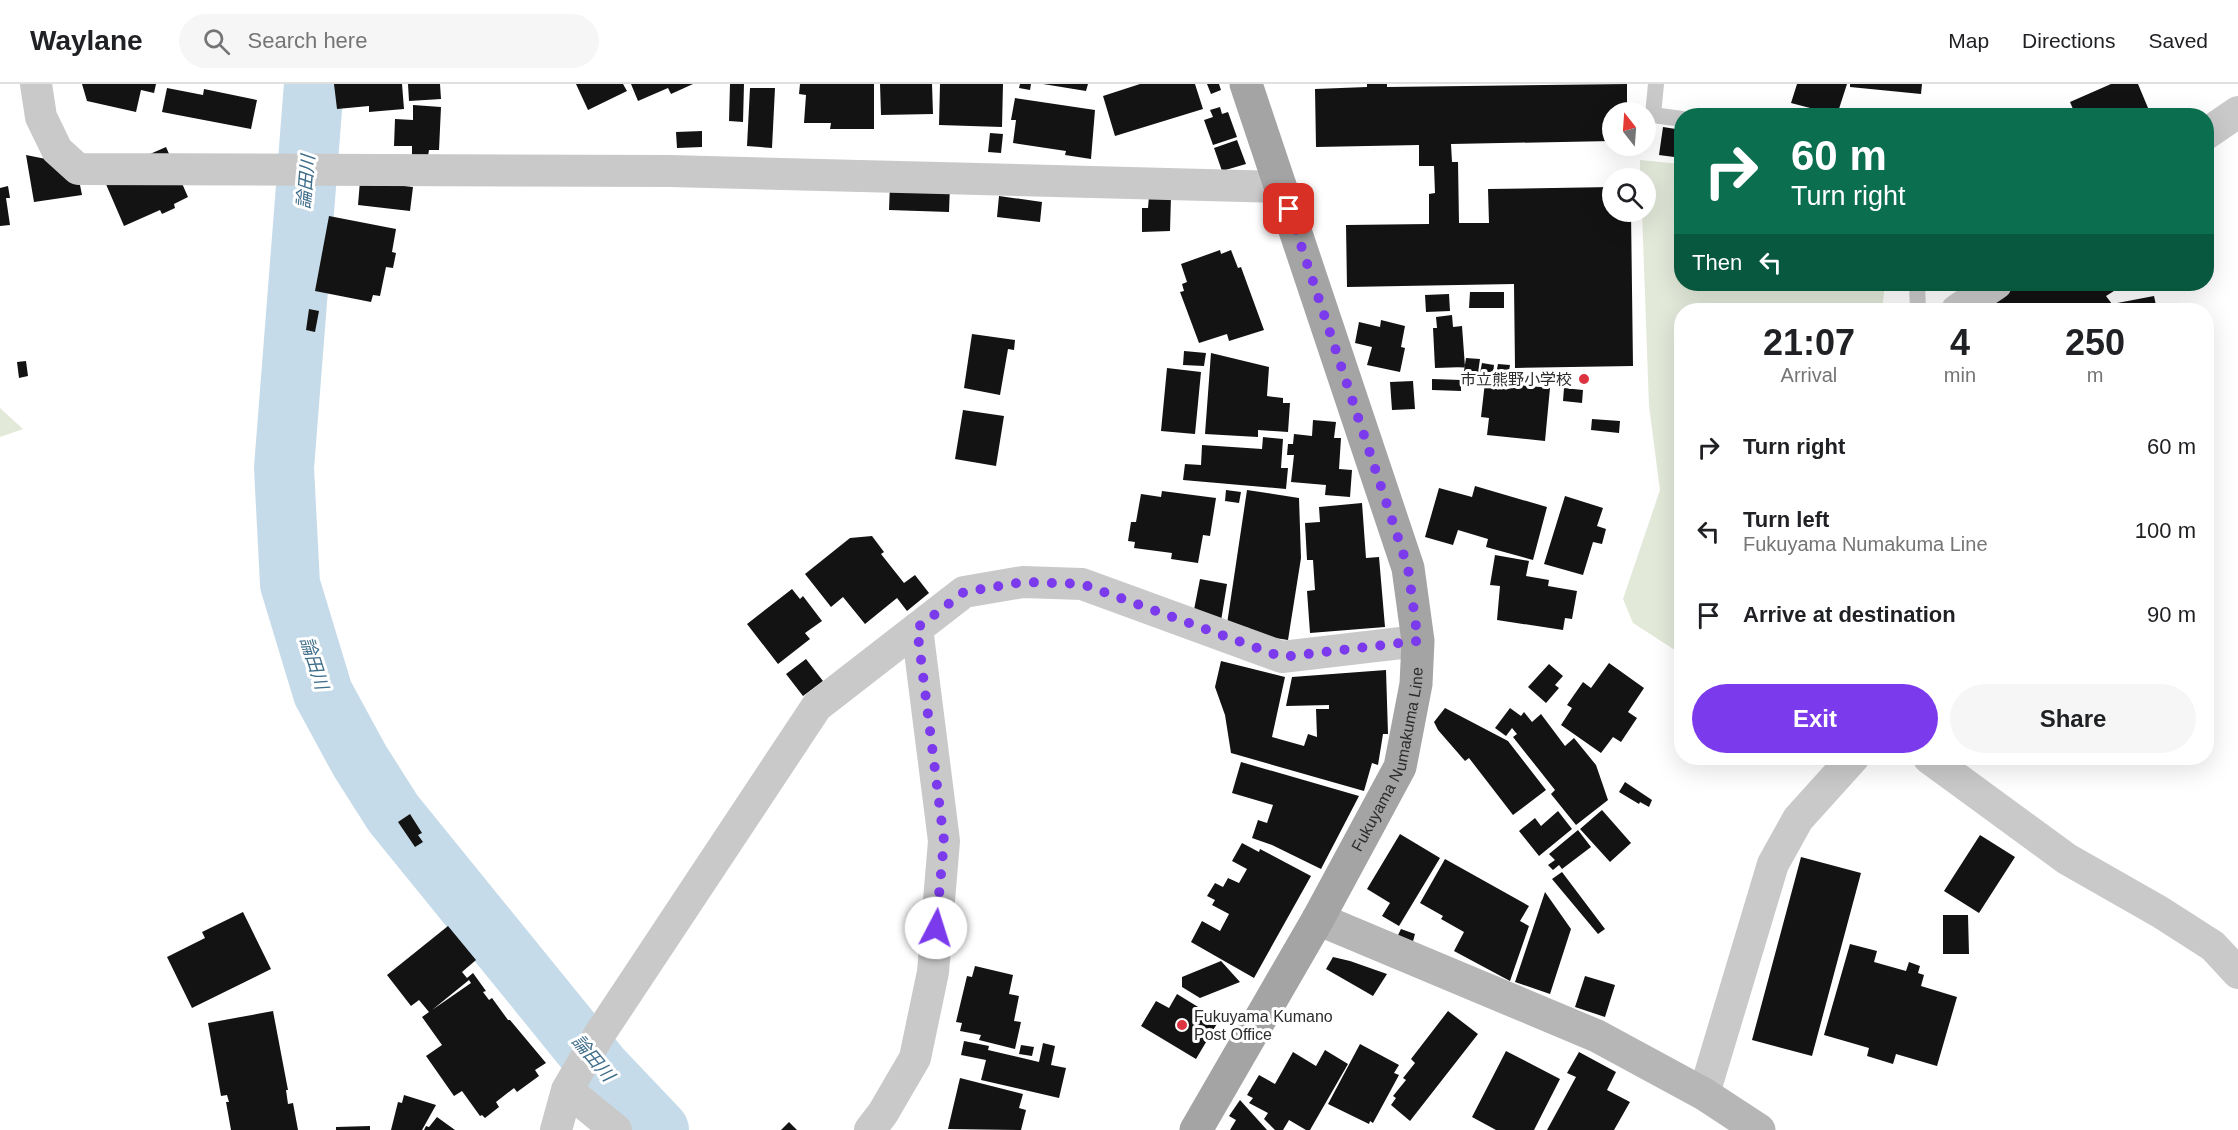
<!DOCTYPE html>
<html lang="en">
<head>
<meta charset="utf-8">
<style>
  :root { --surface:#fff; --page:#f6f6f6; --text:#202124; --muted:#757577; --line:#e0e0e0; --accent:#7c3aed }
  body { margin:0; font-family:Helvetica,"Noto Sans JP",sans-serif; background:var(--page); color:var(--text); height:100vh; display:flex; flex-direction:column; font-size:22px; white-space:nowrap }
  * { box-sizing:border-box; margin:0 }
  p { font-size:20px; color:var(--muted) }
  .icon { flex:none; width:33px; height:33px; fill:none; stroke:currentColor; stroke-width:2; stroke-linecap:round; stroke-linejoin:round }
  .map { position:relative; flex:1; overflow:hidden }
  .details { position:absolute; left:1674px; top:219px; width:540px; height:462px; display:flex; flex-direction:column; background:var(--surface); border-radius:24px; box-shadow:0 6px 24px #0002 }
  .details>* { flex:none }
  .hud { position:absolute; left:1674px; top:24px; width:540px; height:183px; border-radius:24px; box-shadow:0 6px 24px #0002; background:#0b6e4f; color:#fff; overflow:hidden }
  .needle { width:39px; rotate:343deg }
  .fabs { position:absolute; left:1602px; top:18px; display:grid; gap:12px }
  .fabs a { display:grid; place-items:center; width:54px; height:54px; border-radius:50%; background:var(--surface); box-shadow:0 6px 24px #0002; font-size:30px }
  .pin { position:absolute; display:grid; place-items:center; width:51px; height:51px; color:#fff; margin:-26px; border-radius:12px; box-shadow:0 3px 9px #0006 }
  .me { position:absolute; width:66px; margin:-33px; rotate:5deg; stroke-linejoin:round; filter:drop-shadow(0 0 4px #0008) }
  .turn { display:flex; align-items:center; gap:21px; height:126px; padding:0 18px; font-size:27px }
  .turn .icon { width:78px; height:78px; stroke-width:2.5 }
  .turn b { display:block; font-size:42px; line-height:51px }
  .then { display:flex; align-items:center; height:57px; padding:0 18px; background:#0003; gap:12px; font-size:22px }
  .eta { display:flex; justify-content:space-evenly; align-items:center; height:102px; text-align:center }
  .eta b { font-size:36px; font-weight:700; line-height:42px }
  .action { display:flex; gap:12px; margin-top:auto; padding:12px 18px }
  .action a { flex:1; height:69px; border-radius:36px; background:var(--accent); color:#fff; font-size:24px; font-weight:700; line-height:69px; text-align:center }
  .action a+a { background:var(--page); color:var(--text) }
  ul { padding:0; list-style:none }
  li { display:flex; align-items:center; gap:18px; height:84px; padding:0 18px }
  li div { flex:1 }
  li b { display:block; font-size:22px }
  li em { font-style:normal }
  header { display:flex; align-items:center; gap:36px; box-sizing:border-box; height:84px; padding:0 30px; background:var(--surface); border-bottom:2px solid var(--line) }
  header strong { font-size:28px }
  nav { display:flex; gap:33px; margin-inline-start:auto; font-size:21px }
  .search { width:420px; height:54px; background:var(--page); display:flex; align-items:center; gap:15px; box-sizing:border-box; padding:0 21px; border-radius:33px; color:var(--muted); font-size:22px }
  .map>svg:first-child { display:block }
  .green { fill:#e2e9d9 }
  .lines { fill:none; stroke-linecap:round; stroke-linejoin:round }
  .river { stroke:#c6dbe9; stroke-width:60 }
  .building { fill:#131313; fill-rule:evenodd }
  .lane { stroke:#c9c9c9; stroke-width:16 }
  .street { stroke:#c9c9c9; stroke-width:32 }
  .secondary { stroke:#b6b6b6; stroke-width:33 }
  .primary { stroke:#a4a4a4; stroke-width:33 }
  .route { stroke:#7c3aed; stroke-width:10; stroke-dasharray:0 18 }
  .poi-dot { fill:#dd3341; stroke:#fff; stroke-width:2 }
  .labels { text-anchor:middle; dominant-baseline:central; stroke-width:6; stroke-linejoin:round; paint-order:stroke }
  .poi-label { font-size:16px; fill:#2c2c2c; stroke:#fff; text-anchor:end }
  .street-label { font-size:16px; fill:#2c2c2c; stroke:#fff }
  .water-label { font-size:18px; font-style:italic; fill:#3e6d8a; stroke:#fff }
</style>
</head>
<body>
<header>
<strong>Waylane</strong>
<div class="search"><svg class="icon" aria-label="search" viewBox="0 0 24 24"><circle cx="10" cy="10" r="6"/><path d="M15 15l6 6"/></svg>Search here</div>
<nav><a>Map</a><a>Directions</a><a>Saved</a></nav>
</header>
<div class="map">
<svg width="2238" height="1046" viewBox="0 0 2238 1046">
  <rect width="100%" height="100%" fill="#fff"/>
  <path class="green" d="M1640 76 1681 80 1682 200H1885L1882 226H1682L1681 570 1633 539 1623 515 1660 406 1649 322 1642 128H1646V94H1640Z
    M0 324 23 345 0 353Z"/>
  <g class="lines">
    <path class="river" d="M314 0 284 384 290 500 323 609 360 677 393 729 601 985 659 1046"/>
  </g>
  <path class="building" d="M82 0H156L154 9 141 6 136 28 87 17Z
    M334 0H402L404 25 369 28V22L337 25Z
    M408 0H440L441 15 409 17Z
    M576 0H623L627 7 588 26Z
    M631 0H693L671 10 668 4 638 17Z
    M730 0H744L743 38 729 37Z
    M800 0H874V45H830L831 39H804L806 11 799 10Z
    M880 0H932L933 30 881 31Z
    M940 0H1003L1002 43 939 41Z
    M1020 0H1031L1030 6 1019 4Z
    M1043 0H1088L1086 7Z
    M1140 0H1195L1203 25 1115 52 1103 12Z
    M1207 0H1219L1221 6 1211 10Z
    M1367 0H1387V3L1627 0V28H1612V57L1451 60 1452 78H1458L1459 139H1489L1488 105 1612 103V128H1631L1633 282 1515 284 1514 200 1347 203 1346 141 1429 140V110L1435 109 1434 82H1419V61L1316 63 1315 5 1367 3Z
    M1797 0H1847L1837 31 1791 19Z
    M1850 0H1922L1921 10 1850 3Z
    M2111 0H2138L2151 31 2076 32 2070 18Z
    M167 4 203 11 204 5 257 16 251 45 162 28Z
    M750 4H775L772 64 747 62Z
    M1015 14 1095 26 1091 75 1065 71 1066 67 1013 59 1016 36H1011Z
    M413 21 441 23 439 66H429L428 72 412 71V62H394L395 35 413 36Z
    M1220 23 1222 30 1228 28 1237 53 1213 61 1204 36 1213 33 1210 26Z
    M1663 43 1682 46V74L1659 71Z
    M702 47V63L677 64 676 48Z
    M990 49 1003 50 1001 69 988 68Z
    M1237 56 1246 80 1222 87 1214 64Z
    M166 63 188 113 174 120 175 124 162 130 160 126 124 142 102 91Z
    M26 71 76 81 82 111 34 118Z
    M360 97 413 103 410 127 358 121Z
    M890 100 950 101 949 128 889 126Z
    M8 102 10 114H6L10 141 0 142V104Z
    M999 112 1042 118 1040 138 997 133Z
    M1149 112H1171L1170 147 1142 148V124H1148Z
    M329 132 396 145 392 168 396 169 393 184 386 183 380 212 373 211 371 218 315 207Z
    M1220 166 1221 170 1231 166 1238 184 1241 183 1264 246 1229 257 1227 250 1199 259 1180 208 1184 207 1182 200 1187 198 1181 180Z
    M2017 200H2125L2106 212 2112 220 2154 212 2157 226H1974Z
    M1470 208H1504V224H1469Z
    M1449 210 1450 227 1426 228 1425 211Z
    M309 225 319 227 315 248 306 246Z
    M1452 231 1453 243 1462 242 1465 283 1435 284 1433 244H1437L1436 233Z
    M1381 236 1405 242 1401 263 1405 264 1400 288 1367 281 1372 263 1355 259 1359 238 1380 243Z
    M972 250 1015 256 1014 266 1008 265 1000 311 964 304Z
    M1184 267 1206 269 1204 282 1183 281Z
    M1211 269 1269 283 1267 312 1283 314V319H1290L1288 348 1258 346V353L1205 350Z
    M1466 274 1480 275 1478 289 1464 287Z
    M26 277 28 292 19 294 17 278Z
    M1482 279 1494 281 1493 291 1480 289Z
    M1498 280 1510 281 1508 292 1496 290Z
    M1167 284 1201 288 1195 350 1161 347Z
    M1432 295 1461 296V307L1432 306Z
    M1413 297 1415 325 1392 326 1390 298Z
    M1485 298 1550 304 1545 357 1487 351 1489 334 1481 333Z
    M1564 304 1583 306 1582 319 1563 317Z
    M963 326 1004 332 996 382 955 375Z
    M1592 335 1620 337 1619 349 1591 346Z
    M1313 336 1336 338 1334 354H1341L1339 385 1352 386 1350 413 1325 411 1326 401 1291 398 1294 371H1287L1288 360H1293L1294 350 1312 352Z
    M1263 353 1283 355 1281 384H1288L1286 405 1183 396 1185 380 1201 381 1202 361 1262 365Z
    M1475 402 1547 423 1533 476 1486 463 1488 455 1458 446 1453 461 1425 453 1439 404 1472 413Z
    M1226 406 1241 408 1239 419 1225 417Z
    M1247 406 1299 414 1301 474 1288 556 1248 550 1249 544 1227 540Z
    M1162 407 1216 414 1210 452 1203 451 1198 479 1171 475 1172 469 1134 464 1135 458 1128 457 1131 438H1136L1141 410 1161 413Z
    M1565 412 1603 424 1597 442 1606 445 1602 460 1593 458 1583 491 1544 480Z
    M1362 419 1366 474 1379 473 1385 543 1310 549 1307 507 1315 506 1313 476H1307L1305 439 1320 438 1319 423Z
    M872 452 884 468 881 470 904 499 915 491 929 509 907 527 897 514 865 540 843 513 831 523 805 490 850 454Z
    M1495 471 1529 477 1526 492 1549 496 1548 502 1577 507 1572 535 1565 534 1563 546 1497 536 1500 502 1490 501Z
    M1200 495 1227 500 1221 537 1193 531Z
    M792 505 800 515 803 512 822 537 805 549 810 555 778 580 747 540Z
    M806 575 823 597 803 612 786 590Z
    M1221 577 1285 593 1272 653 1304 662 1308 650 1317 653 1316 625H1329V621L1286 622 1292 593 1386 586 1388 650H1383L1378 681 1372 679 1364 707 1231 669 1225 631 1215 603Z
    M1609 579 1644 604 1628 628 1637 634 1621 658 1613 653 1601 669 1561 641 1572 624 1567 621 1583 598 1591 604Z
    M1549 580 1563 592 1555 601 1559 604 1546 619 1528 603Z
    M1445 624 1508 657 1546 706 1513 731 1469 674 1465 677 1438 646 1434 638Z
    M1510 624 1521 632 1524 628 1532 638 1541 630 1565 662 1574 654 1596 681 1608 716 1576 741 1551 710 1555 706 1513 653 1517 650 1512 644 1506 652 1495 644Z
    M1241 678 1359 712 1321 785 1272 761 1252 754 1258 736 1267 739 1273 721 1232 709Z
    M1625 698 1652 716 1649 723 1640 718 1639 720 1619 708Z
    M1602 726 1631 759 1610 778 1580 745Z
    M1558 727 1572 745 1539 772 1519 747 1535 734 1541 742Z
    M410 730 422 749 418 751 423 758 415 763 398 738Z
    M1578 746 1591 763 1562 785 1559 781 1553 786 1548 781 1555 776 1549 770Z
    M1400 750 1440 774 1399 842 1382 832 1390 819 1367 805Z
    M1980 751 2015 773 1979 829 1944 807Z
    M1242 759 1259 768 1260 765 1311 792 1254 894 1191 858 1202 837 1220 847 1229 830 1212 821 1215 816 1207 812 1215 799 1223 803 1228 794 1239 799 1247 785 1232 777Z
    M1801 773 1861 789 1812 972 1752 956Z
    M1445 775 1529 822 1520 837 1529 842 1510 897 1454 867 1464 848 1441 835 1443 832 1420 819Z
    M1562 788 1605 845 1598 850 1552 795Z
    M1545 808 1571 845 1550 910 1515 898Z
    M243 828 271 885 192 924 167 873 205 854 202 848Z
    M1943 831H1968L1969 870H1943Z
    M448 842 476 876 462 888 467 894 473 889 486 907 483 908 489 916 492 914 508 936H510L546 979 535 986 539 992 517 1008 514 1004 496 1018 499 1023 485 1034 482 1031 480 1032 462 1007 454 1012 426 972 442 961 422 933 429 928 419 916 411 922 387 891ZM469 896 471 899 432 926Z
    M1401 845 1415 850 1412 861 1396 855Z
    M1850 860 1877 867 1874 878 1906 887 1909 878 1920 882 1918 889 1924 891 1921 902 1957 913 1937 982 1896 970 1893 980 1867 972 1869 964 1824 951Z
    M1333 873 1350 877 1387 890 1373 912 1326 885Z
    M1221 877 1240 898 1200 914 1182 903V893Z
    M975 882 1013 891 1009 910 1019 912 1014 937 1021 938 1015 965 979 956 981 951 960 947 962 939 956 938 967 892 972 893Z
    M1585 892 1615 901 1605 933 1575 923Z
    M1177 910 1216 934 1214 936 1218 938 1196 975 1141 942 1156 917 1169 924Z
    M273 927 288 1006H286L288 1020 293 1019 298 1046H231L226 1018H229L227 1011 221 1012 208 939Z
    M1448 927 1478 950 1410 1037 1391 1021 1396 1014 1393 1012 1406 996 1403 994 1415 979 1411 975Z
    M964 957 989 962 988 966 1039 978 1043 959 1055 962 1051 981 1066 984 1059 1014 981 996 986 976 961 971Z
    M1360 960 1399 981 1394 989 1399 991 1373 1039 1370 1037 1369 1040 1328 1020Z
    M1021 961 1034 963 1032 972 1019 970Z
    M1325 966 1348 980 1310 1046H1306L1289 1036 1283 1046H1275L1264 1035 1268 1029 1249 1019 1253 1014 1247 1011 1259 991 1275 1000 1293 968 1316 982Z
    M1506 967 1560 995 1534 1046H1496L1472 1033Z
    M1579 968 1616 988 1607 1006 1630 1018 1614 1046H1547L1576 993 1567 989Z
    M960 994 1023 1010 1019 1024 1026 1026 1021 1046 948 1045Z
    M404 1011 436 1021 422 1046H391L398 1018 402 1019Z
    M1240 1016 1267 1046H1230L1236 1036 1229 1032Z
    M437 1033 455 1046H424L426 1042 429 1043Z
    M789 1038 797 1046H781Z
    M370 1042V1046H336V1043Z"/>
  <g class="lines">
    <path class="lane" d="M1656 0 1653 31 1682 35
      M1917 200 1918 226"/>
    <path class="street" d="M36 0 41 33 57 66 78 85 670 87 1281 103
      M2206 50 2238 28
      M1957 226 1996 200
      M1929 674 2067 775 2160 828 2213 862 2238 889
      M567 1006 616 1046
      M1704 1010 1773 780 1798 735 1853 674
      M556 1046 567 1006 599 951 817 622 964 508 1023 498 1082 500 1282 573 1418 557
      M870 1046 883 1029 915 974 933 888 944 757 917 544"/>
    <path class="secondary" d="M1318 835 1597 952 1704 1010 1759 1046"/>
    <path class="primary" id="s1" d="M1196 1046 1318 835 1400 683 1416 600 1418 557 1408 484 1246 0"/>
  </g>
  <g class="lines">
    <path class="route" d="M936 844 944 757 917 544 964 508 1023 498 1082 500 1282 573 1418 557 1408 484 1289 125"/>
  </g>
  <g class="poi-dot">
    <circle cx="1584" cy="295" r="6"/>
    <circle cx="1182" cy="941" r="6"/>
  </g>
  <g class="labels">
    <g class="poi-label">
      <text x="1572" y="295">市立熊野小学校</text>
      <text x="1194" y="932" text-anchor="start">Fukuyama Kumano<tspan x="1194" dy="18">Post Office</tspan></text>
    </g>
    <g class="street-label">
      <text stroke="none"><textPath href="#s1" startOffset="420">Fukuyama Numakuma Line</textPath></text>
    </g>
    <g class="water-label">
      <text transform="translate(306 98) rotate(-85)">論田川</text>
      <text transform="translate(314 579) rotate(72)">論田川</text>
      <text transform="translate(593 974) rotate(50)">論田川</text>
    </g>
  </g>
</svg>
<div class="fabs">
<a><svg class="needle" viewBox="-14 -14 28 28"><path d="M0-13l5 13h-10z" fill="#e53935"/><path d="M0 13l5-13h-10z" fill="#757577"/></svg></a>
<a><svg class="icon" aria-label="search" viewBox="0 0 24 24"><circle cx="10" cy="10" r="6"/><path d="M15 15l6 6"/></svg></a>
</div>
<div class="pin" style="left:1289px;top:125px;background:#d93025"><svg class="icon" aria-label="arrive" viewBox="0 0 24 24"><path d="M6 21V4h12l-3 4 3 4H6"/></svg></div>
<svg class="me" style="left:936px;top:844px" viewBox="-20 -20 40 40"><circle r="19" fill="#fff"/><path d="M0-13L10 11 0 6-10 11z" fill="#7c3aed"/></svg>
<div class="hud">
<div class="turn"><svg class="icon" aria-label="right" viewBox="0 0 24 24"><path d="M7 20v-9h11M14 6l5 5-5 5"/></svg><div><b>60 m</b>Turn right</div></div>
<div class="then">Then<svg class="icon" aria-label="left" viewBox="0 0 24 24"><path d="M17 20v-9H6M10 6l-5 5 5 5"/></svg></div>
</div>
<section class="details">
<div class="eta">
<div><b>21:07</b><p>Arrival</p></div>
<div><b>4</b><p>min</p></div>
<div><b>250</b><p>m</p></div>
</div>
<ul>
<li><svg class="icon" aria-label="right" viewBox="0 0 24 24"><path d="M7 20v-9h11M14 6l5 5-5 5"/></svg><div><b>Turn right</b></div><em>60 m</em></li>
<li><svg class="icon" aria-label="left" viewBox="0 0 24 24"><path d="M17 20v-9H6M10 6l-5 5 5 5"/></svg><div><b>Turn left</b><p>Fukuyama Numakuma Line</p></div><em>100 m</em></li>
<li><svg class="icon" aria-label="arrive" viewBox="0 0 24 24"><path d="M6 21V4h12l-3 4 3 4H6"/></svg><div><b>Arrive at destination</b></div><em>90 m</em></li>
</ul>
<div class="action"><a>Exit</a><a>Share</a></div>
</section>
</div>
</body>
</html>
